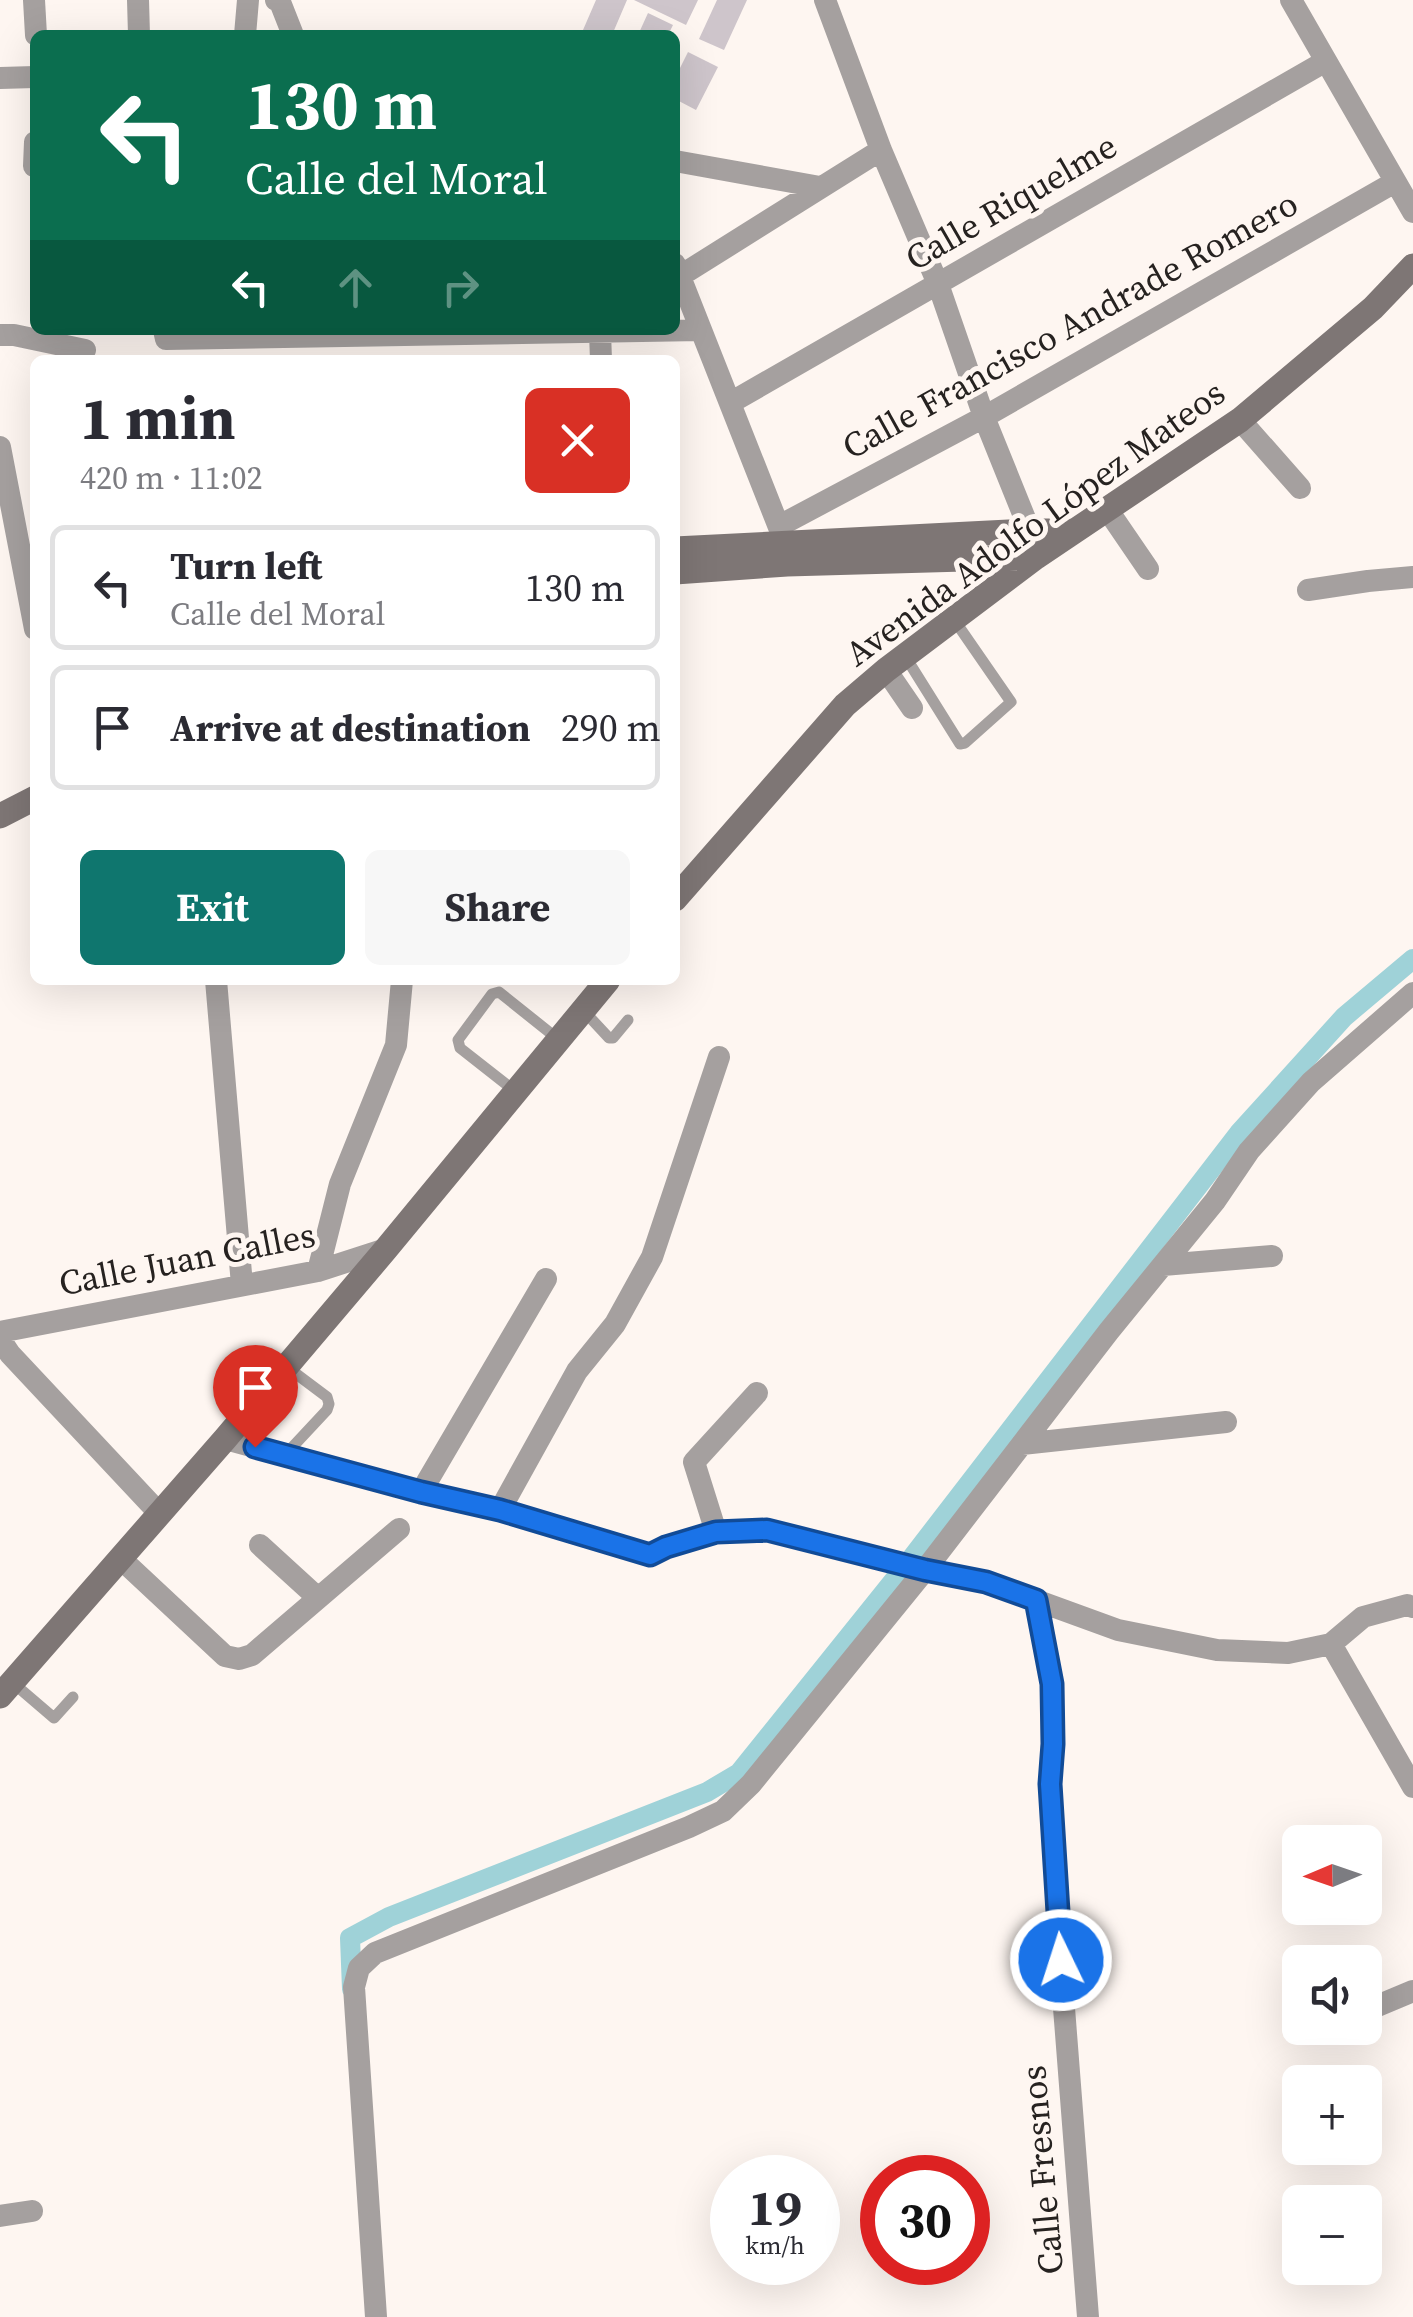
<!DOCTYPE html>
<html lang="en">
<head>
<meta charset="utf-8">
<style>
  :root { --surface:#fff; --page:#f7f7f7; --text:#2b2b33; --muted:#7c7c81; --line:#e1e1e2; --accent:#0f766e }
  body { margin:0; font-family:"Source Serif 4",serif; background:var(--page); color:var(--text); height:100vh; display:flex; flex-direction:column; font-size:38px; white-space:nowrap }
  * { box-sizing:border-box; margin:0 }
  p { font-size:32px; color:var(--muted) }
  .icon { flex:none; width:55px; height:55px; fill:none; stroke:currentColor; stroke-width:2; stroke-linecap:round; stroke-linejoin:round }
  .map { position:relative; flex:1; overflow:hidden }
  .panel { position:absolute; left:30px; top:355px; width:650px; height:630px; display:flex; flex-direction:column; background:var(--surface); border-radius:15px; box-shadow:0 10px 40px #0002 }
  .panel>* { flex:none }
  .banner { position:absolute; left:30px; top:30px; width:650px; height:305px; border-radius:15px; box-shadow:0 10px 40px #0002; background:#0b6e4f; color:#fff; overflow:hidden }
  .needle { width:65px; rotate:268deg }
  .buttons { position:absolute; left:1282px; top:1825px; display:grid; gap:20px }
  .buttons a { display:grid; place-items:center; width:100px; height:100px; border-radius:15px; background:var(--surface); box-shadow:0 10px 40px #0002; font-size:50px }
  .speed { position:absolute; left:710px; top:2155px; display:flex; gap:20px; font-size:50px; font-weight:700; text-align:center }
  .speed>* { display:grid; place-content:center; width:130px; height:130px; border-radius:50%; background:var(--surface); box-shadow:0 10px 40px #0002; line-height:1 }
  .speed small { font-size:25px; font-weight:400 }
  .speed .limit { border:15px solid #d22; background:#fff; color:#111 }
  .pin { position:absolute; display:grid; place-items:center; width:85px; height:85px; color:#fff; margin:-102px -42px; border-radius:50% 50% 50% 0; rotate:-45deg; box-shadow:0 0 10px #0007 }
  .pin .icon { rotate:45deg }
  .me { position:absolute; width:110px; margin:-55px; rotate:356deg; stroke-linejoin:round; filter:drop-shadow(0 0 8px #0008) }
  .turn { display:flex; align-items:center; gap:35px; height:210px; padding:0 50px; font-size:45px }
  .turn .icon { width:130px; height:130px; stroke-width:2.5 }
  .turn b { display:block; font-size:70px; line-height:85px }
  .lanes { display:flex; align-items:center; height:95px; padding:0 50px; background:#0003; justify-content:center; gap:50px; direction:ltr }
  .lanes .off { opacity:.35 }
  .round { display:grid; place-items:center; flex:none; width:105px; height:105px; border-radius:15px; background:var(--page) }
  .overview { display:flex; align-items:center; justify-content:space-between; height:170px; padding:0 50px }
  h1 { font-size:60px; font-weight:700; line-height:75px }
  .button { display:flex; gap:20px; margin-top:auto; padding:20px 50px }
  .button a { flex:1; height:115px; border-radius:15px; background:var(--accent); color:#fff; font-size:40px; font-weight:700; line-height:115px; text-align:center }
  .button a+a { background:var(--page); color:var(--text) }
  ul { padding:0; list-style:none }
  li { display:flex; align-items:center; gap:30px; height:125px; margin:0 20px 15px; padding:0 30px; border:5px solid var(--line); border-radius:15px }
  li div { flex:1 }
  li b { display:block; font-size:38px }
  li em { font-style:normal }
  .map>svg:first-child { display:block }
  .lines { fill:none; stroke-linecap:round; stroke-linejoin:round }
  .canal { stroke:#9fd2d8; stroke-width:20 }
  .building { fill:#cec5cb }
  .service { stroke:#a5a09f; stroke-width:11 }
  .minor { stroke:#a5a09f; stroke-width:22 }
  .secondary { stroke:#7e7675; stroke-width:25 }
  .route-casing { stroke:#114b97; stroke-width:25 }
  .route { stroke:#1a73e8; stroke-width:18 }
  .labels { text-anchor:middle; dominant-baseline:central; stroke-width:10; stroke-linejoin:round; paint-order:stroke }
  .street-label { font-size:35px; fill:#262220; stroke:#fef6f1 }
</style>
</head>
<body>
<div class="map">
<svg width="1413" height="2317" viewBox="0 0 1413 2317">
  <rect width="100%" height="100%" fill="#fef6f1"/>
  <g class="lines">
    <path class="canal" d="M352 1989 350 1938 389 1917 707 1792 739 1773 907 1564 1239 1133 1344 1017 1413 959"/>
  </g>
  <path class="building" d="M596 0H627L612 35H593L583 30Z
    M634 0H698L686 25Z
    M717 0H747L724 50 699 39Z
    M648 13 673 25 668 35H638Z
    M688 52 718 67 696 110 675 99V78Z"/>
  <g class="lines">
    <path class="service" d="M905 656 960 744 965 743 1011 702 955 621
      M583 1010 609 1038H613L628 1020
      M516 1092 460 1048 458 1040 492 994 499 992 559 1040
      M285 1455 327 1410 329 1404 327 1397 287 1367
      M12 1682 54 1718 73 1697"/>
    <path class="minor" d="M34 0 36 35
      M138 0 139 35
      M276 0 280 2 293 35
      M825 0 881 150 938 284 984 417 1030 531 1034 549
      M1291 0 1413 212
      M245 35 248 0
      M0 78 35 77
      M675 161 820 187
      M34 166 35 142
      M675 264 784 540
      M680 276 881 150
      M164 330 166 339 701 330
      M600 332 601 360
      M0 335H14L85 350
      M730 403 1326 61
      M1240 420 1300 488
      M0 447 35 629
      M1107 509 1148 569
      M779 526 984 417 1395 182
      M1308 590 1368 581 1413 577
      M886 670 912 708
      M216 980 242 1285
      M1163 1265 1272 1256
      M318 1271 340 1184 396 1045 402 980
      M0 1332 318 1271 386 1249
      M0 1339 10 1354 159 1513
      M225 1439 421 1492 500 1510 651 1555 667 1547 716 1532 767 1530 925 1570 986 1582 1118 1630 1217 1650 1288 1653 1331 1644 1363 1617 1407 1605 1413 1607
      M1022 1444 1226 1422
      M421 1492 546 1279
      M500 1510 577 1371 615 1324 652 1257 719 1057
      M716 1532 694 1462 757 1393
      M260 1545 318 1598
      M120 1558 225 1656 239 1659 252 1655 399 1529
      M1036 1600 1052 1685 1053 1745 1050 1784 1063 1995 1088 2317
      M1331 1644 1413 1787
      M1370 2009 1413 1991
      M0 2216 32 2211
      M376 2317 354 1987 359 1968 375 1953 689 1827 723 1811 751 1784 925 1570 1109 1331 1215 1201 1249 1151 1311 1082 1413 993"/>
    <path class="secondary" d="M675 549 1030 531H1073
      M675 572 787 564 1036 557
      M0 816 35 798
      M675 899 845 705 886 670 1036 557 1240 420 1373 308 1413 266
      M0 1696 225 1439 386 1249 608 980"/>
  </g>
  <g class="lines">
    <defs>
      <path id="route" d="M255 1447 421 1492 500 1510 650 1555 666 1547 716 1532 767 1530 925 1570 986 1582 1036 1600 1052 1684 1053 1744 1050 1784 1061 1960"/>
    </defs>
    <use href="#route" class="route-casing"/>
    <use href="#route" class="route"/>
  </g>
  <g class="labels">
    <g class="street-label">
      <text transform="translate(1011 202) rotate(-30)">Calle Riquelme</text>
      <text transform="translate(1070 325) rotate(-29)">Calle Francisco Andrade Romero</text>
      <text transform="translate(1035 523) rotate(-36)">Avenida Adolfo López Mateos</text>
      <text transform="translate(187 1259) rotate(-11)">Calle Juan Calles</text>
      <text transform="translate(1042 2170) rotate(-95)">Calle Fresnos</text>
    </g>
  </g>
</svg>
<div class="buttons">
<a><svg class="needle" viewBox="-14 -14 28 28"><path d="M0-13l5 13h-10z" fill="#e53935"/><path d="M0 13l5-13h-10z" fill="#7c7c81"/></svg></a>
<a><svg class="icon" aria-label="sound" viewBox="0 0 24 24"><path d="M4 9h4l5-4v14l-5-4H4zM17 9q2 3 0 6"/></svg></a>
<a>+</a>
<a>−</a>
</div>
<div class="speed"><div>19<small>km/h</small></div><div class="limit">30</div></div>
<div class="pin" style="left:255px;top:1447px;background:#d93025"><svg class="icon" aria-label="arrive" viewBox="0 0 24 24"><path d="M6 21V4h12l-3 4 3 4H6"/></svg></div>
<svg class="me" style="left:1061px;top:1960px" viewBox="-20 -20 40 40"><circle r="17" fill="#1a73e8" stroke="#fff" stroke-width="3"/><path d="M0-11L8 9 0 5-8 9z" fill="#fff"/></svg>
<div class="banner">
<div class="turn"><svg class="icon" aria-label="left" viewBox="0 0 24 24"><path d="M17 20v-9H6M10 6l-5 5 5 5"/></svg><div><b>130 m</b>Calle del Moral</div></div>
<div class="lanes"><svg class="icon" aria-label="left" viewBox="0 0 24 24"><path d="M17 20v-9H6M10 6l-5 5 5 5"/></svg><svg class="icon off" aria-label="ahead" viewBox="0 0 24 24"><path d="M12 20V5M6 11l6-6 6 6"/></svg><svg class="icon off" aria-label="right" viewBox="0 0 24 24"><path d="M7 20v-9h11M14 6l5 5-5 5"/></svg></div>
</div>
<section class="panel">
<div class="overview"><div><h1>1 min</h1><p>420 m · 11:02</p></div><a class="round" style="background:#d93025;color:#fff"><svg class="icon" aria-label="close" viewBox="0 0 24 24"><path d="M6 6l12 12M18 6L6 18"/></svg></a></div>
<ul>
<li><svg class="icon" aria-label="left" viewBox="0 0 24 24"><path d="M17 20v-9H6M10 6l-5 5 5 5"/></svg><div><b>Turn left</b><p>Calle del Moral</p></div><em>130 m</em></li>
<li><svg class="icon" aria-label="arrive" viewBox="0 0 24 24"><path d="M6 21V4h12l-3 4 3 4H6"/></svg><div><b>Arrive at destination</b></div><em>290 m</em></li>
</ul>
<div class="button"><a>Exit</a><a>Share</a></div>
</section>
</div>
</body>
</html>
